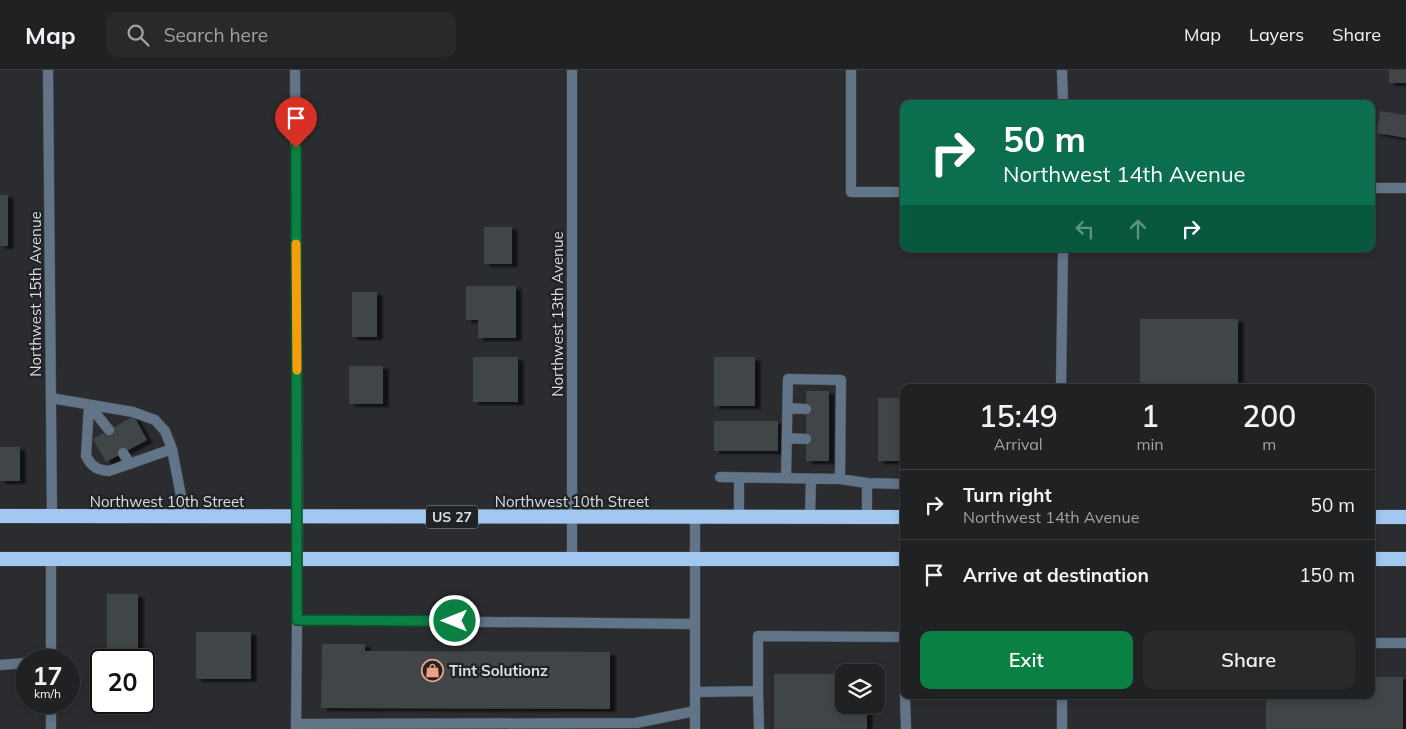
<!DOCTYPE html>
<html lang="en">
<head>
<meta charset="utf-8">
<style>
  :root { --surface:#202123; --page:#28292b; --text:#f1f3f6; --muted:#a2a3a6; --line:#3d3e41; --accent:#0b8043 }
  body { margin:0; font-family:Mulish,sans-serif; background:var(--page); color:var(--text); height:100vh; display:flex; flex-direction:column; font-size:19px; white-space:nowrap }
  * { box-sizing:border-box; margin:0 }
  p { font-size:16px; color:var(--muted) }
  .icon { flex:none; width:28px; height:28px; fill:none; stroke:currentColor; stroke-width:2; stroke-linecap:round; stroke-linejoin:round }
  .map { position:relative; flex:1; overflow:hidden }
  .panel { position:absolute; left:900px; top:314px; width:475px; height:315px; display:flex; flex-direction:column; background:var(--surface); border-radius:10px; box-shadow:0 2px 8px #0003,0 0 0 1px var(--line) }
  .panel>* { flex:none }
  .hud { position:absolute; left:900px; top:30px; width:475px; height:152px; border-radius:10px; box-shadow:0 2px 8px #0003,0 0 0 1px var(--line); background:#0b6e4f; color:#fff; overflow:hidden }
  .buttons { position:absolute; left:835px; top:594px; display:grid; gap:10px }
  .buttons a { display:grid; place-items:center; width:50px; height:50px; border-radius:10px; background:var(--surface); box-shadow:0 2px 8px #0003,0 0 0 1px var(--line); font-size:25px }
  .speed { position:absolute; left:15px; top:579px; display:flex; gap:10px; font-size:25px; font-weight:700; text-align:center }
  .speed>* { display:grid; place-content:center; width:65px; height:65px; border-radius:50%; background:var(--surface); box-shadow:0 2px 8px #0003,0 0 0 1px var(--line); line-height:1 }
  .speed small { font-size:12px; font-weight:400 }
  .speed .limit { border:2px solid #111; border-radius:8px; background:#fff; color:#111 }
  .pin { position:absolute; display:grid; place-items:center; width:42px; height:42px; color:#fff; margin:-51px -21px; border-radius:50% 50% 50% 0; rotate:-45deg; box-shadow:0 0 5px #0007 }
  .pin .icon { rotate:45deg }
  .me { position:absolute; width:55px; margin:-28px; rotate:270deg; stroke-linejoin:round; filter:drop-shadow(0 0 4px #0008) }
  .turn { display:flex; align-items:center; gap:18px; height:105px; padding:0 20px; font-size:22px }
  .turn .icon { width:65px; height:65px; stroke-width:2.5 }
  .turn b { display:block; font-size:35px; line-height:42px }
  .lanes { display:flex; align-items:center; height:48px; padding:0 20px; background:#0003; justify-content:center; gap:25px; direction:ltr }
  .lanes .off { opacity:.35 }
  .eta { display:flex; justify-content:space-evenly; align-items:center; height:85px; text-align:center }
  .eta b { font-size:30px; font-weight:600; line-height:35px }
  .button { display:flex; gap:10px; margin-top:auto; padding:10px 20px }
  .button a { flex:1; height:58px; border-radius:10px; background:var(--accent); color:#fff; font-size:20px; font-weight:600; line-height:58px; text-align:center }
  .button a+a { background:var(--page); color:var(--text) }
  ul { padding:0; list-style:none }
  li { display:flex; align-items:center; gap:15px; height:70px; padding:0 20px; border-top:1px solid var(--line) }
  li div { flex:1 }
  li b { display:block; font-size:19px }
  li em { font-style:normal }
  header { display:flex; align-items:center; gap:30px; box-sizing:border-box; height:70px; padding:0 25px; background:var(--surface); border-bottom:1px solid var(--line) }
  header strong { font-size:24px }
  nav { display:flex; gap:28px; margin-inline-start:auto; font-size:18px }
  .search { width:350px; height:45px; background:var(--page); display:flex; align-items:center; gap:12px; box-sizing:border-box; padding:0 18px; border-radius:10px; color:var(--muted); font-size:19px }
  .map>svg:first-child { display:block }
  .building { fill:#414447; filter:url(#shadow) }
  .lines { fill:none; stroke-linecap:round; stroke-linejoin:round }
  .service-casing { stroke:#47494b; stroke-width:11 }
  .minor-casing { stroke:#47494b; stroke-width:11 }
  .trunk-casing { stroke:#47494b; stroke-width:15 }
  .service { stroke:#617488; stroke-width:10 }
  .minor { stroke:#617488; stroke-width:10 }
  .trunk { stroke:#a2c8f2; stroke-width:14 }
  .route-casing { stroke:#07532c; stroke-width:12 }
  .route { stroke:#0b8043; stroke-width:9 }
  .slow { stroke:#f59e0b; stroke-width:9 }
  .labels { text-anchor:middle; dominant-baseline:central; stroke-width:4.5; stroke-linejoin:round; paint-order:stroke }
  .shield { fill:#202326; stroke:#a4a7a9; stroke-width:1 }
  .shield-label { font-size:14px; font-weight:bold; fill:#dddfe1 }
  .street-label { font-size:15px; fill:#dddfe1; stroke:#202326 }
  .poi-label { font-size:15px; font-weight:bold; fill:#dddfe1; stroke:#202326; text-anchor:start }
</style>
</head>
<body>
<header>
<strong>Map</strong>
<div class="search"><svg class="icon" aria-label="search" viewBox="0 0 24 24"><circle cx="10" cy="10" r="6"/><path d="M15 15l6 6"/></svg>Search here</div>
<nav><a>Map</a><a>Layers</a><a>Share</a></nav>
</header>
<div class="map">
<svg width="1406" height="659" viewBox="0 0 1406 659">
  <defs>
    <filter id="shadow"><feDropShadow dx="5.5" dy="3" stdDeviation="1" flood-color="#0009"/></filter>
  </defs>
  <rect width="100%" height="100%" fill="#2a2c2f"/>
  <path class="building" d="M1389 0H1406V13H1389Z
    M1278 29H1300V34H1278Z
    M1184 31H1219V34H1184Z
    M1380 41 1406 45V68L1377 63Z
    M0 125H8V176H0Z
    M484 157H512V194H484Z
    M466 216H516V268H478V250H466Z
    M352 222H377V267H352Z
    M1140 249H1238V318H1140Z
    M473 287H518V332H473Z
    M714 287H755V336H714Z
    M349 296H383V334H349Z
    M806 321H829V391H806Z
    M878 328H904V391H878Z
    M134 346 147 370 106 392 93 369Z
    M714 351H778V381H714Z
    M0 377H20V411H0Z
    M107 524H138V590H107Z
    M196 562H251V609H196Z
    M322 574H365V581L610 582V639L321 638Z
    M774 604H844V635H867V659H774Z
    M1371 607H1403V659H1266V625H1371Z"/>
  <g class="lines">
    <defs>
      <path id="service" d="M51 328 133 342 155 350 165 361 172 379 185 447
        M89 335 86 386C92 397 97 400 109 401L172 379
        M89 335 109 360
        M788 338 806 339
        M787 368 806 369
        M123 383 130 394
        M720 407 840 409 867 413 904 414
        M739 408V447
        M786 408 788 309 841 310 840 409
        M810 447 811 409
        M867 448V413
        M297 550 695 554
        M1371 573H1406
        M0 595 26 593
        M758 621 759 659
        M695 622 758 621V566L904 567
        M905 625 906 659
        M296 654 636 653 695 641"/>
      <path id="minor" d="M48 0 52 447
        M295 0 298 447 296 659
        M572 0V488
        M851 0V122H904
        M1062 0 1063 34
        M1371 118H1406
        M1061 318 1063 179
        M695 447V659
        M51 590V489
        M1062 625V659
        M51 659V632"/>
      <path id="trunk" d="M0 446 904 447
        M1371 447H1406
        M0 489H904
        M1371 489H1406"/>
    </defs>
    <use href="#service" class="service-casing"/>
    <use href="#minor" class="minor-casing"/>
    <use href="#trunk" class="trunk-casing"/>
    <use href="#service" class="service"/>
    <use href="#minor" class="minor"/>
    <use href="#trunk" class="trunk"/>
  </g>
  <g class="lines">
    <defs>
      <path id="route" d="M296 78 297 550 455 551"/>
    </defs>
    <use href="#route" class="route-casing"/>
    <use href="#route" class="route"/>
    <path class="slow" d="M296 174 297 300"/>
  </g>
  <defs>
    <symbol id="shop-ring" viewBox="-11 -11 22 22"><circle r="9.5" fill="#202326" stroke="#f3a082" stroke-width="1.5"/><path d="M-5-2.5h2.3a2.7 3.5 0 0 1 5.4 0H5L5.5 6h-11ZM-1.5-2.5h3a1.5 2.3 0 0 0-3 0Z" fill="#f3a082"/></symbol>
  </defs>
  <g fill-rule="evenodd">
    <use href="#shop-ring" x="420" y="588" width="25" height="25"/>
  </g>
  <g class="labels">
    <rect class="shield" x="426" y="435.5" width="52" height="23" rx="4"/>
    <g class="shield-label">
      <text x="452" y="447">US 27</text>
    </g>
    <g class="street-label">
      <text transform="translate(35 224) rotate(-90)">Northwest 15th Avenue</text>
      <text transform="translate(557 244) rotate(-90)">Northwest 13th Avenue</text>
      <text x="167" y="431">Northwest 10th Street</text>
      <text x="572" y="431">Northwest 10th Street</text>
    </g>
    <g class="poi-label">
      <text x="449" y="600">Tint Solutionz</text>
    </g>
  </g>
</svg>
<div class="buttons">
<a><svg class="icon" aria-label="layers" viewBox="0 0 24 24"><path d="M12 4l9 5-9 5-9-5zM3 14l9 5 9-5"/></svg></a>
</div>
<div class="speed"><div>17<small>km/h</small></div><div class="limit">20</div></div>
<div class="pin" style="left:296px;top:78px;background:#d93025"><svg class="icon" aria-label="arrive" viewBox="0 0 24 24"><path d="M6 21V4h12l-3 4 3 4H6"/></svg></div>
<svg class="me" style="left:455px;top:551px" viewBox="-20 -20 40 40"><circle r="17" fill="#0b8043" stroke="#fff" stroke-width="3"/><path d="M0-11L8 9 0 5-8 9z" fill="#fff"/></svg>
<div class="hud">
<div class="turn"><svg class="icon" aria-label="right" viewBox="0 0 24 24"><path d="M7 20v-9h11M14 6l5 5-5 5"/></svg><div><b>50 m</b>Northwest 14th Avenue</div></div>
<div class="lanes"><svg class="icon off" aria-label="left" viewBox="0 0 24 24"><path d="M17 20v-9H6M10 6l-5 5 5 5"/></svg><svg class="icon off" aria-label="ahead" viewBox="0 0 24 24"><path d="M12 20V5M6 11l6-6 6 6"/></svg><svg class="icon" aria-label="right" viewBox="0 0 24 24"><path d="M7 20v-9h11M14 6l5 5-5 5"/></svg></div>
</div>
<section class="panel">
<div class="eta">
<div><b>15:49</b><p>Arrival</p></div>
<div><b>1</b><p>min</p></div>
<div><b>200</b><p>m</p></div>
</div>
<ul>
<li><svg class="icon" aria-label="right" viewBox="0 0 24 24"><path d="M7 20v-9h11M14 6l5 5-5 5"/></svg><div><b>Turn right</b><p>Northwest 14th Avenue</p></div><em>50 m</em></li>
<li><svg class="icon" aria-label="arrive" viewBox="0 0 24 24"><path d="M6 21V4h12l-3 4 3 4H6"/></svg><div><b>Arrive at destination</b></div><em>150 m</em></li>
</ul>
<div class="button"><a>Exit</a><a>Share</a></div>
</section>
</div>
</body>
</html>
